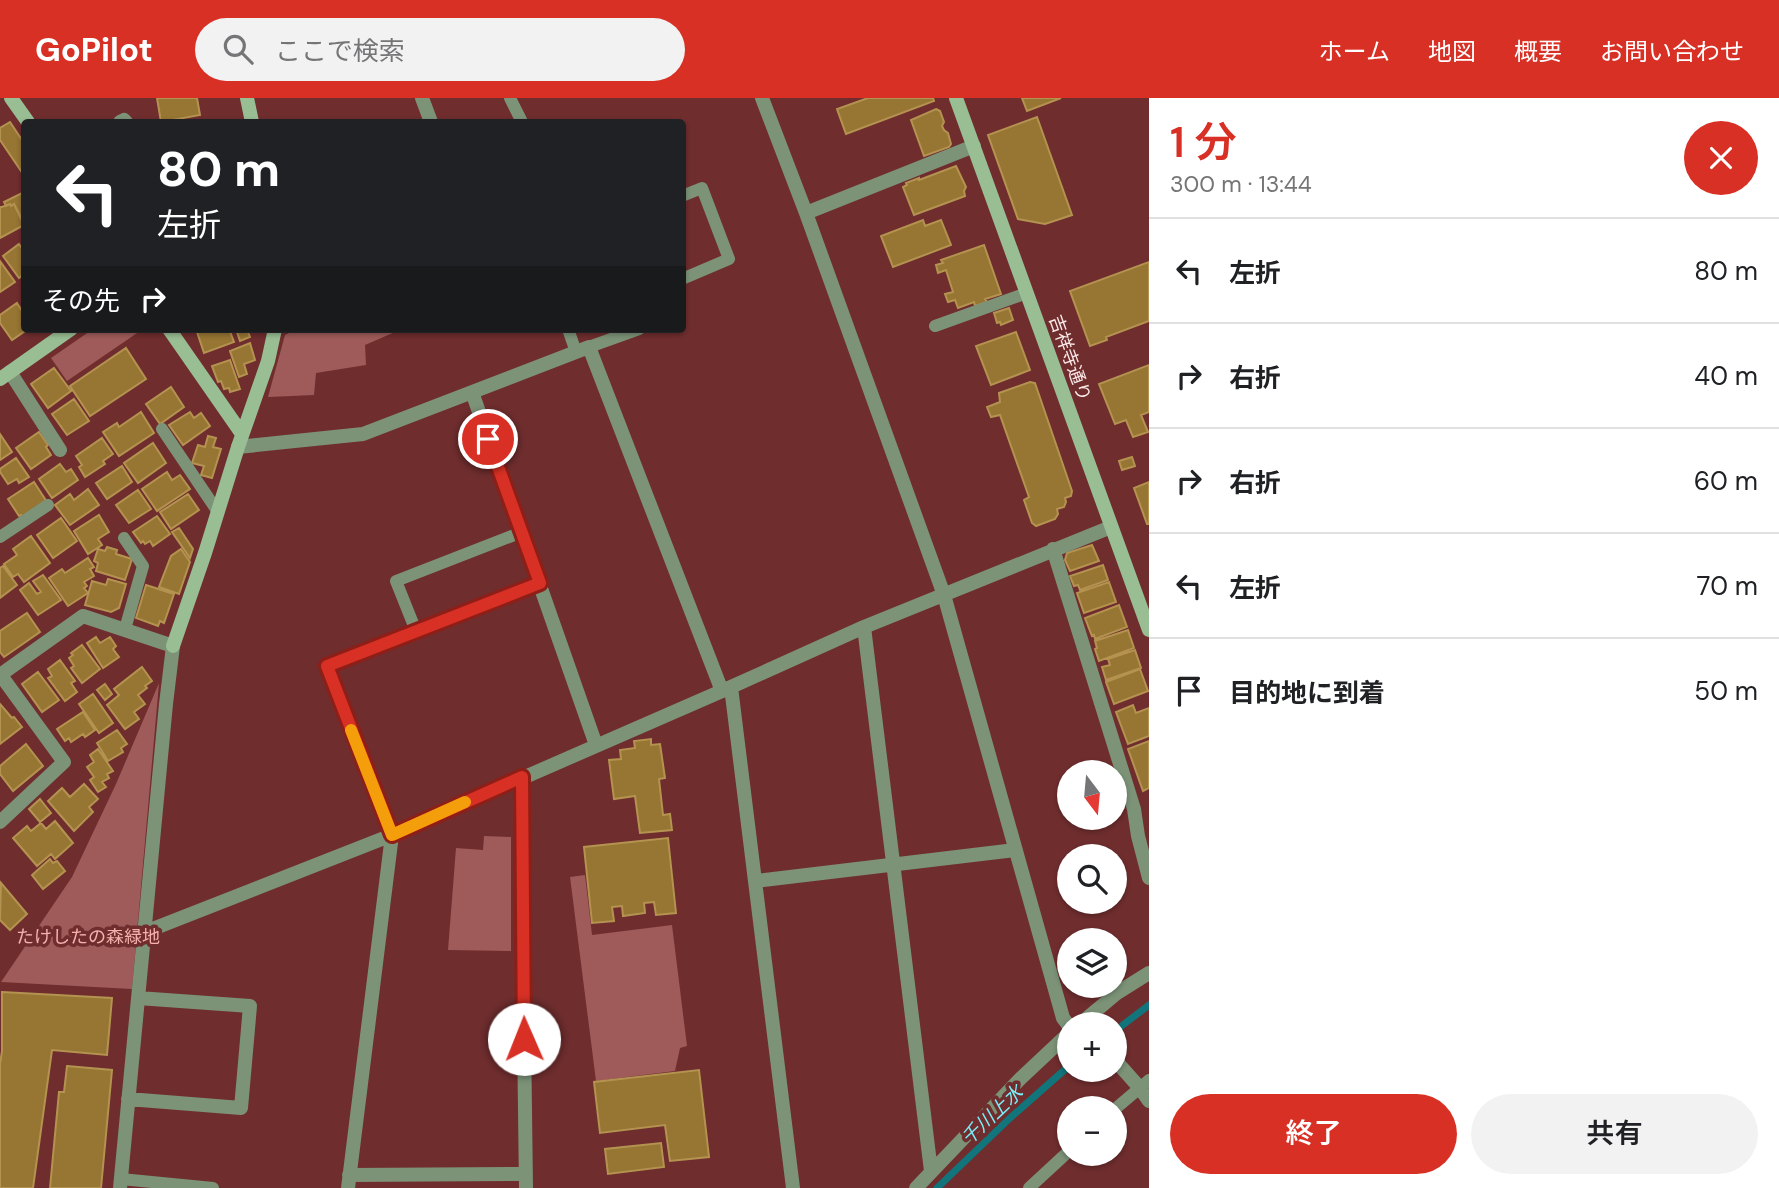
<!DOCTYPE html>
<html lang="ja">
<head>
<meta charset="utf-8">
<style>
  :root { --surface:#fff; --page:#f2f2f2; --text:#202124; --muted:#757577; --line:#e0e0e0; --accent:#d93025 }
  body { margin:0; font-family:"DM Sans","Noto Sans JP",sans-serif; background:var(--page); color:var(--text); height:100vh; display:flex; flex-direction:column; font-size:26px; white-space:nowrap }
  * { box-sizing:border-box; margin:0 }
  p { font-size:23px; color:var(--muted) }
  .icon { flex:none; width:38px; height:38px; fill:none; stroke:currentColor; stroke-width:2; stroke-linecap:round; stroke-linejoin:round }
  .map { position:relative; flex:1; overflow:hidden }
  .sheet { display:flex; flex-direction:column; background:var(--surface); width:630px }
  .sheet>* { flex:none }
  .guide { position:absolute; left:21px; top:21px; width:665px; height:214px; border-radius:7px; box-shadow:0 2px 5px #0004; background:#202124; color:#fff; overflow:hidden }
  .needle { width:46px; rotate:164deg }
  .controls { position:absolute; left:1057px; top:662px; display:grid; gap:14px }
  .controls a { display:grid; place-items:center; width:70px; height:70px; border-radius:50%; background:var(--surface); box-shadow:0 2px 5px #0004; font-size:35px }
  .pin { position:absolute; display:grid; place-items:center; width:60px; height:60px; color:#fff; margin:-30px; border:4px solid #fff; border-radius:50%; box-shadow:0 2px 7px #0007 }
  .me { position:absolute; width:77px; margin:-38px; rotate:359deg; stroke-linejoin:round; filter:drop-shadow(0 0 5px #0008) }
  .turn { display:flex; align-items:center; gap:24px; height:147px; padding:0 21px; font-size:32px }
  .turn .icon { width:91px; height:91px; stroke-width:2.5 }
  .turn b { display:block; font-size:49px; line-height:60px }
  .then { display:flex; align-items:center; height:66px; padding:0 21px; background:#0003; gap:14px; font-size:26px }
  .round { display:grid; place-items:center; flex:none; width:74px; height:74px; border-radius:37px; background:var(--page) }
  .summary { display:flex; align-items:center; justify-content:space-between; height:119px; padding:0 21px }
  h1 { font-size:42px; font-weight:600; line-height:52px; color:var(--accent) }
  .cta { display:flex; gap:14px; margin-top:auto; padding:14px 21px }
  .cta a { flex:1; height:80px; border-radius:42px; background:var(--accent); color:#fff; font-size:28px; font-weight:600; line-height:80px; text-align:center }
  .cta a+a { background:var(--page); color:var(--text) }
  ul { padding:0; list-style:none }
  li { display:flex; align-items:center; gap:21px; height:105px; padding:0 21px; border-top:2px solid var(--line) }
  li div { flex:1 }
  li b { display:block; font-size:26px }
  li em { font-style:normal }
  header { display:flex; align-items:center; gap:42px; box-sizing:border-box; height:98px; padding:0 35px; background:var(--accent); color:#fff }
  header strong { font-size:33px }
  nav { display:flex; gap:38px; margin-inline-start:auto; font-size:24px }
  .search { width:490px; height:63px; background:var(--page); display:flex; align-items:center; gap:18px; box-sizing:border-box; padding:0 24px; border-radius:38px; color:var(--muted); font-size:26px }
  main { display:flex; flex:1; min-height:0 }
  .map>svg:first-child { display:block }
  .green { fill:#9f5b59 }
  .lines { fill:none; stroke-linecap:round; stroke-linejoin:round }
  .stream { stroke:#11757b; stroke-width:7 }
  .building { fill:#977533; stroke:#b49250; stroke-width:2 }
  .lane { stroke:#7c9378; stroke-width:12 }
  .street { stroke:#7c9378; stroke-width:14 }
  .secondary { stroke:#99be94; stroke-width:14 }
  .route-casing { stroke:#8d1f18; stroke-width:18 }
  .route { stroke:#d93025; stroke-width:12 }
  .slow { stroke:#f59e0b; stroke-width:12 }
  .labels { text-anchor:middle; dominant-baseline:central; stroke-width:7; stroke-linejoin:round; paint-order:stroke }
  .street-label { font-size:18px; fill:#fbeae9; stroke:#6f2d2e }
  .park-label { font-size:18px; fill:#f5b1ae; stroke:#6f2d2e }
  .water-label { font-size:19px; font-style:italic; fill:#79eff8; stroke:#6f2d2e }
</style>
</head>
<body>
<header>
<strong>GoPilot</strong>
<div class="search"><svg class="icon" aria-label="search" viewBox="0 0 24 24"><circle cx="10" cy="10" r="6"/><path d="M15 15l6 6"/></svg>ここで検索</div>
<nav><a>ホーム</a><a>地図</a><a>概要</a><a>お問い合わせ</a></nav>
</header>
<main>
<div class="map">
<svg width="1149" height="1090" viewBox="0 0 1149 1090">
  <rect width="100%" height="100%" fill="#6f2d2e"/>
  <path class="green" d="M93 231H143L67 283 51 260Z
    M297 231H402L365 247 366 267 316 275 314 297 268 299 285 237Z
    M159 585 132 891 1 884 72 779 116 686Z
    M484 738 511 739V853L448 852 456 750 483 752Z
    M585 777 592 837 672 827 687 948 680 950 675 973 596 983 570 779Z"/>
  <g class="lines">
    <path class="stream" d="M1115 933 1149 907
      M937 1090 1010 1020 1069 968"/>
  </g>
  <path class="building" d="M157 0H197L200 17 161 24Z
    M868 0H933L934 3 846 36 837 11Z
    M1022 0H1061L1027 13Z
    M936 11 940 13 944 24 942 28 944 32 948 35 951 46 949 49 924 58 911 22Z
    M1037 19 1072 117 1045 126 1018 121 988 37Z
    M10 24 24 45V70L21 73 0 42V30Z
    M956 68 966 89 964 93 965 98 914 117 903 89 907 87 906 85 919 80V82Z
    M24 94V120L22 121 14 106 11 108 10 106 6 108 4 104Z
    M10 106 11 108 14 106 24 127 0 140V109H2Z
    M923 122 925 128 941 122 951 147 893 169 881 138Z
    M19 146 24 153V176L19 180 3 158Z
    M984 147 1001 196 985 201 987 204 975 208 974 204 958 210 955 202 948 204 945 196 953 194 946 172 938 175 936 167 943 165 941 162Z
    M0 163 15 184 0 194Z
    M1149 164V223L1106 239 1107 242 1090 248 1070 193Z
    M17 205 24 216V231H28L12 242 0 225V217Z
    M1009 210 1013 222 1001 227 1000 224 997 225 994 215Z
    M196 231H229L234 244 204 255Z
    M236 231H256L248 234 250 239 240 243Z
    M1016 234 1030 272 991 287 976 248Z
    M250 245 255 262 244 266 247 276 239 279 230 253Z
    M126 250 146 281 90 318 70 288Z
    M230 262 240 291 230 294 229 290 224 291 221 283 218 284 212 268Z
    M1149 267V314L1141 317 1148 334 1133 339 1126 322 1115 326 1099 286Z
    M54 270 71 293 48 310 31 286Z
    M1030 284 1035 285 1072 393 1071 398 1065 400 1066 404 1064 409 1057 411 1058 416 1055 421 1036 428 1032 425 1024 402 1029 399 1000 317 991 319 987 309 1000 304 999 295Z
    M171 289 184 309 160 326 146 306Z
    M74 301 89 323 67 337 52 316Z
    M141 314 154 335 119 358 103 334 117 325 119 329Z
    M190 314 194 320 201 315 210 328 183 347 169 327Z
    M39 334 48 347 46 349 51 357 31 371 16 350Z
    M0 336 12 354 0 362Z
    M208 338 216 340 213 349 221 351 212 380 201 377 204 368 192 365 198 347 205 349Z
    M102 340 113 356 103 363 105 366 85 379 79 369 82 367 76 358Z
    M153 345 166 365 138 385 124 365Z
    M1132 359 1135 368 1122 372 1119 363Z
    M16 360 29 379 19 385 17 381 8 386 0 374V371Z
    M60 366 66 374 71 371 78 382 52 400 39 381Z
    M122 368 132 384 107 401 96 385Z
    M167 374 172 382 180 377 190 391 157 413 142 391Z
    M34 384 47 404 23 420 21 417 19 418 8 401Z
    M1149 384V426H1147L1134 390Z
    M88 391 99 407 70 427 55 407 70 396 74 402Z
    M138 392 151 411 129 425 116 407Z
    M188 396 199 412 171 431 160 414Z
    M99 417 109 434 98 441 102 447 88 456 74 433Z
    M157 418 170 436 153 448 150 443 145 446 143 443 141 445 133 434Z
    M61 420 77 443 53 460 37 437Z
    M179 430 193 451 190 460 172 434Z
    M31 438 50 465 24 484 18 476 13 479 4 466 17 457 13 451Z
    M1092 447 1099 463 1070 473 1065 462 1067 455Z
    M107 449 117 452 116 456 132 461 125 482 96 473 98 465 94 463 98 451 105 453Z
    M181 451 190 464 179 496 159 489 171 458Z
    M88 460 94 469 90 471 94 478 84 484 87 488 84 490 88 495 68 508 49 480 62 471 65 475Z
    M1103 467 1108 482 1080 492 1078 487 1074 488 1070 478Z
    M3 468 17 487 0 500V470Z
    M43 477 61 502 38 517 20 492 29 485 37 496 41 494 33 483Z
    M108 481 126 486 119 510 111 514 85 507 92 483 106 487Z
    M1109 484 1116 504 1084 515 1077 495Z
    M146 487 174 496 164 525 160 523 158 528 136 520Z
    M1119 507 1127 529 1095 541 1094 537 1092 538 1085 520Z
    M27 515 40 534 4 559 0 554V533Z
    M1128 532 1134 550 1099 563 1095 551 1097 550 1095 543Z
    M96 539 100 545 110 539 116 548 113 551 119 559 103 570 87 545Z
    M82 547 100 571 82 585 71 570 74 568 69 560 73 557 71 555Z
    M1135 552 1141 570 1106 582 1102 569 1110 567 1108 561Z
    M60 562 75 583 71 585 77 594 65 603 48 580 52 578 48 571Z
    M142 569 152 583 145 588 147 590 138 597 145 606 134 614 139 621 125 631 107 607 119 597 114 591Z
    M1140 571 1148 593 1114 606 1106 584Z
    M38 574 59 602 42 614 22 586Z
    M105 586 112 596 105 602 97 592Z
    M93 596 113 625 99 635 79 606Z
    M0 606 12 620 14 619 22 629 0 646Z
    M1133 607 1136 615 1149 610V638L1128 646 1116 614Z
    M83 614 95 632 85 639 83 636 71 644 69 640 65 643 57 631Z
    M117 632 127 646 121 650 123 654 108 663 97 645Z
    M651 641V647L660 646 665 680 659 681 663 717 670 716 672 732 640 735 635 698 614 701 609 662 621 661 620 652 635 650 634 643Z
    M1149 643V690L1143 693 1128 651Z
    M26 646 43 668 13 693 0 676V668Z
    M98 651 113 673 107 676 109 680 102 684 106 689 98 694 90 682 94 679 87 669 94 664 90 657Z
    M84 686 98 701 89 709 93 714 74 733 48 703 62 690 70 699Z
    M40 701 51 715 40 724 29 711Z
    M55 723 73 745 55 761 51 756 37 768 13 740 27 728 31 733 41 725 46 731Z
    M668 740 676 815 656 817 654 804 644 805 645 815 623 818 622 808 612 809 614 823 592 825 584 749Z
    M50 761 53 765 57 763 65 773 43 791 32 777Z
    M1 785 27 816 10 832 0 822Z
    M2 894 112 900 107 957 52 952 33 1090H0V966L2 953Z
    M67 968 112 972 101 1090H50L59 994H64Z
    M699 972 709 1059 670 1063 665 1027 600 1035 594 984Z
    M661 1045 664 1069 608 1076 605 1051Z"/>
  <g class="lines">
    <path class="lane" d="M510 0 522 24
      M682 98 702 90 729 161 682 181
      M935 228 1027 195
      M568 231 576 254
      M589 249 639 231
      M162 331 218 414
      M0 439 48 407
      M124 440 143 468 125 531
      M416 533 396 483 522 434
      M1115 1011 1149 982
      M121 1081 213 1090
      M1029 1090 1069 1053"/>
    <path class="street" d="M422 0 431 24
      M762 0 806 115 944 497 1063 920 1069 928
      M120 24 124 22 126 24
      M806 115 974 48
      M10 274 60 352
      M472 294 596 647
      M238 349 363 336 589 249 722 593
      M1053 451 1134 711 1138 738 1149 780
      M864 529 931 1073
      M0 576 64 664 0 724
      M0 577 83 518 173 548 166 606 120 1090
      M731 589 793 1090
      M522 679V780L526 1090
      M756 783 1015 752
      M145 834 392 737 722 593 864 529 1111 429
      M1080 926 1117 895 1149 875
      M1115 962 1139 989 1149 1003
      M128 1001 241 1010 250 908 138 900
      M349 1077 526 1076
      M348 1090 392 737 327 568 540 485
      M916 1090 1020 981 1069 935"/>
    <path class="secondary" d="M11 0 28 24
      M247 0 252 24
      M956 0 1149 532
      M169 231 242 336
      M0 281 71 231
      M173 548 205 455 238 349 268 263 275 231"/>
  </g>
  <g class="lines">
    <defs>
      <path id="route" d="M488 341 540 485 327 568 392 737 522 679 524 941"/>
    </defs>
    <use href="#route" class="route-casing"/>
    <use href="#route" class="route"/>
    <path class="slow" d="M351 632 392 737 465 704"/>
  </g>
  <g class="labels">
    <g class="street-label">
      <text transform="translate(1070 260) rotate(70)">吉祥寺通り</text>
    </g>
    <g class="park-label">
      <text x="88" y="839">たけしたの森緑地</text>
    </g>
    <g class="water-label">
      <text transform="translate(992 1017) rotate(-43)">千川上水</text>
    </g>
  </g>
</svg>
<div class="controls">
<a><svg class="needle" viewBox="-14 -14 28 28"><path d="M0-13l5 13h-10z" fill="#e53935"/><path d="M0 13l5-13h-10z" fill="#757577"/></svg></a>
<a><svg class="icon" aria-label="search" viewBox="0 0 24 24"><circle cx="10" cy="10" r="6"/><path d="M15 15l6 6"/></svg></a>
<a><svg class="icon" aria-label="layers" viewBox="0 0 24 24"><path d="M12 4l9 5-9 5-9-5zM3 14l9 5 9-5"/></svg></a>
<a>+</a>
<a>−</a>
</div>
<div class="pin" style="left:488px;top:341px;background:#d93025"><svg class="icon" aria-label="arrive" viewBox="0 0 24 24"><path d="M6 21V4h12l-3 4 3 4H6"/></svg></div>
<svg class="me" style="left:524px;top:941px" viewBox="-20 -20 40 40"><circle r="19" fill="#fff"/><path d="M0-13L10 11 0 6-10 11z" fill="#d93025"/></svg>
<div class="guide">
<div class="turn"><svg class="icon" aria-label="left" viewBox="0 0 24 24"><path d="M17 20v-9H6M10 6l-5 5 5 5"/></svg><div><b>80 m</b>左折</div></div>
<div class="then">その先<svg class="icon" aria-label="right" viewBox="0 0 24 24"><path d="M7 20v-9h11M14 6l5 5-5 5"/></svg></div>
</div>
</div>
<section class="sheet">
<div class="summary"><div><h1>1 分</h1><p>300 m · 13:44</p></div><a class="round" style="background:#d93025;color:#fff"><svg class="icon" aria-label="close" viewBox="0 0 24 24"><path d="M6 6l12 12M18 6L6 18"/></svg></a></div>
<ul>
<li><svg class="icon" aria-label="left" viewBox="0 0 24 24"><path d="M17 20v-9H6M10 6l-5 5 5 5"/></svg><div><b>左折</b></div><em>80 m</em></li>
<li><svg class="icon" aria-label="right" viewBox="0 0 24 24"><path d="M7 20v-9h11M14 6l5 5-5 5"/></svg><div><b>右折</b></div><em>40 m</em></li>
<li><svg class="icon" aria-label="right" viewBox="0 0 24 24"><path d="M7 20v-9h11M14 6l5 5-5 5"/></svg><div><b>右折</b></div><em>60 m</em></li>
<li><svg class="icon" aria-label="left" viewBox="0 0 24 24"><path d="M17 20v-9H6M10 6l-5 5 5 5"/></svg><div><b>左折</b></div><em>70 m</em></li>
<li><svg class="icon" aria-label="arrive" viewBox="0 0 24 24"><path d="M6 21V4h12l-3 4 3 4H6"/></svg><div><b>目的地に到着</b></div><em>50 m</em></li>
</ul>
<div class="cta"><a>終了</a><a>共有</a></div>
</section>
</main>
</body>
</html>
